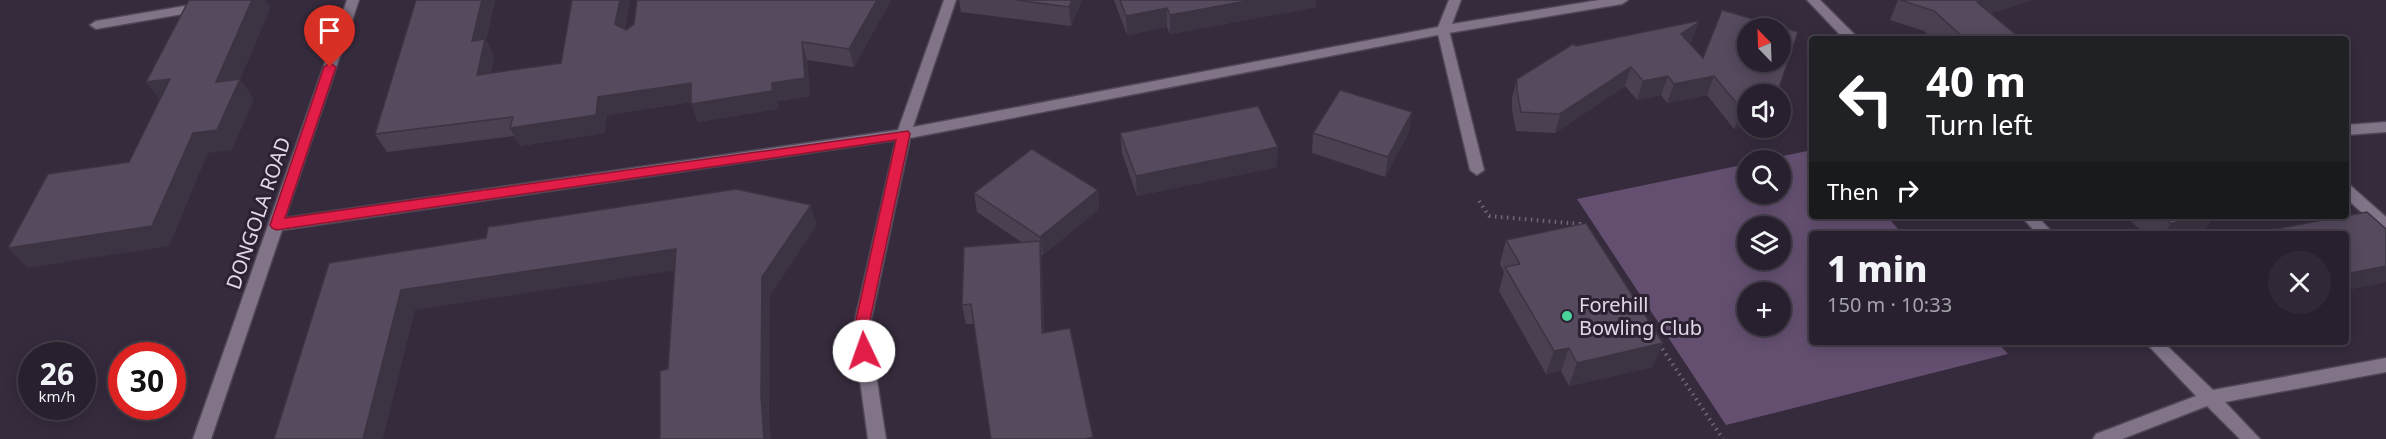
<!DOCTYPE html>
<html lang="en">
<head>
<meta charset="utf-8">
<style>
  :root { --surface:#28202e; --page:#302836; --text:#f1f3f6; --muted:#a5a3aa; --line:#443e4a }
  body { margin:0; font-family:"Noto Sans",sans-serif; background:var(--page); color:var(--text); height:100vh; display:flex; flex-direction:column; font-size:22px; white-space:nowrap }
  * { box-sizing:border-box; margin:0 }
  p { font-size:20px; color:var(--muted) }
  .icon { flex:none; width:33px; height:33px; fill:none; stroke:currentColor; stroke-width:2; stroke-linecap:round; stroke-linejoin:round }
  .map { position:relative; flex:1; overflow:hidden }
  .panel { position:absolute; left:1809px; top:231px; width:540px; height:114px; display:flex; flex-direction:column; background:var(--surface); border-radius:6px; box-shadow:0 3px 15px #0003,0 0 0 2px var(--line) }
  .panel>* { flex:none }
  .hud { position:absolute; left:1809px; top:36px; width:540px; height:183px; border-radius:6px; box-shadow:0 3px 15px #0003,0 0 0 2px var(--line); background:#202124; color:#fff; overflow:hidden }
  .needle { width:39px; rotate:337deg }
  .tools { position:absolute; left:1737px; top:18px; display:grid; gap:12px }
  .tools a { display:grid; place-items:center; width:54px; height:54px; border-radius:50%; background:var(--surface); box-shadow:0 3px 15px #0003,0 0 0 2px var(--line); font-size:30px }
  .speed { position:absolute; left:18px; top:342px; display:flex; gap:12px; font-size:30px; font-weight:700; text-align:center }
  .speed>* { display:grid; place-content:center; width:78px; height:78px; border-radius:50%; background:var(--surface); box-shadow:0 3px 15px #0003,0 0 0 2px var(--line); line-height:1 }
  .speed small { font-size:15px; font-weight:400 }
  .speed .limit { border:9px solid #d22; background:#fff; color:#111 }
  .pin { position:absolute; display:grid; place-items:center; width:51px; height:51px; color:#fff; margin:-62px -26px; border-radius:50% 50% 50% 0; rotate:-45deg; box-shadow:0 0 6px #0007 }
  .pin .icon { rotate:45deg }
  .me { position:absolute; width:66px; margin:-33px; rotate:357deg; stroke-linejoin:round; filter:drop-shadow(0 0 4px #0008) }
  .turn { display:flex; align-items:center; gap:21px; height:126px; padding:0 18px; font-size:27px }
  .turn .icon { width:78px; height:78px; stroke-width:2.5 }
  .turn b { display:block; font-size:42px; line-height:51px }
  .then { display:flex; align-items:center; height:57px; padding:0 18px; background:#0003; gap:12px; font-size:22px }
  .round { display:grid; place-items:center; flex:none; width:63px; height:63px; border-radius:32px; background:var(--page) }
  .headline { display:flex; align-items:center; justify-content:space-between; height:102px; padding:0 18px }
  h1 { font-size:36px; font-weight:800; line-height:45px }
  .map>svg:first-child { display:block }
  .green { fill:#644f70; fill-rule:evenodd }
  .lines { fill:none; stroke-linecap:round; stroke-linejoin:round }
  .service-casing { stroke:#504656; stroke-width:3 }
  .minor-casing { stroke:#504656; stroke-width:3 }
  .path { stroke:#716777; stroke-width:4; stroke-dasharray:1.5 4.5; stroke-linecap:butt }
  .service { fill:#817489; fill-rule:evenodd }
  .minor { fill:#817489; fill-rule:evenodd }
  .wall { fill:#4a4051 }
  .shaded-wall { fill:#3c3442 }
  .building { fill:#564a5e; stroke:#3c3442; stroke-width:1.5; fill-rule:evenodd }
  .route { fill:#e11d48; stroke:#92132f; stroke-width:1.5 }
  .poi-dot { fill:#4ad49c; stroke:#2c2133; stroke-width:2 }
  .labels { text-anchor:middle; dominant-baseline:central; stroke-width:6; stroke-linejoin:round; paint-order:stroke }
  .street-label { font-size:20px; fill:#e0d9e5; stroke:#2c2133 }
  .poi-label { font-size:20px; fill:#e0d9e5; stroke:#2c2133; text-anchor:start }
</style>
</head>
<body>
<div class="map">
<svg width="2386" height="439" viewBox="0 0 2386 439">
  <rect width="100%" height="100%" fill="#362b3d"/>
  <path class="green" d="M1812 150V216H1887L1902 234H1812V342H1997L2008 354 1726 425 1577 199 1747 164 1748 194H1780V160H1763ZM1748 226H1780V260H1748ZM1748 292H1780V326H1748Z"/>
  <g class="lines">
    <defs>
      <path id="service" d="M202 3 206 4V10L96 29 90 25 96 21Z
        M1443 26 1449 30 1484 170 1477 175 1470 170 1437 30Z
        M2386 122V132L2346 135V125Z
        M2346 185 2351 186 2386 217V232L2381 230 2346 198Z"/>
      <path id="minor" d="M347 0H359L285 218 898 130 944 0H956L913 127 1438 27 1449 0H1461L1452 24 1599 0H1628L1622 4 1443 34 910 138 869 329 886 439H868L853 329 896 140 282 230 211 439H193Z
        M1807 0H1820L1859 39H1844Z
        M2021 216H2037L2054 234H2037Z
        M2145 342H2163L2213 390 2386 358V372L2225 402 2260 439H2240L2207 406 2122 439H2093L2096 434 2196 396Z"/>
    </defs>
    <use href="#service" class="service-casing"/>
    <use href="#minor" class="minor-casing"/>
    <path class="path" d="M1479 201 1489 216 1580 224 1582 228
      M1659 344 1723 439"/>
    <use href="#service" class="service"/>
    <use href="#minor" class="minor"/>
  </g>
  <path class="wall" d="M416 0H495L486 40 494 57 491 73 561 63 572 0H630L625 29 626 30 891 0 854 67 807 60 810 96 777 101 778 109 698 122 691 102 607 115 604 133 520 146 514 136 387 152 375 134Z
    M959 0H1082L1071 26 961 12Z
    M1114 0H1316V7L1170 34 1167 27 1127 35Z
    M1898 0H2033L1991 13 2021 39H1933L1924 31 1890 20Z
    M1698 23 1691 42 1689 43 1703 58 1748 94V126L1734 129 1707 95 1667 103 1661 95 1637 100 1625 86 1555 133 1516 131 1512 110V98L1517 79 1576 46Z
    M1409 132 1385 177 1312 153 1313 133Z
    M1120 133 1277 167 1137 196 1122 153Z
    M1098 190 1099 209 1043 255H1041L1044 333 1093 439 973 324H966L962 305 1023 243 977 212 974 193Z
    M2125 216H2215L2203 230 2188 234H2145Z
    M2386 229V282L2346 290V234H2266L2270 230Z
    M1506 240 1653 367 1569 386 1561 371 1546 374 1499 291 1504 272 1500 264Z"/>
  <path class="shaded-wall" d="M252 0H266L271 7 240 80V79L254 99 232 150 208 153 169 246 28 268 8 248 193 133Z
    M482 0H495L486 40 494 57 487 93 477 75 472 41Z
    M620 0H630L623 42 615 24Z
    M877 0H891L854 67 849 49Z
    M1072 0H1082L1071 26 1069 7Z
    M1252 0H1316V7L1170 34V15Z
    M1983 0H2033L1967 21 1977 2Z
    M1167 8V27L1127 35 1126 16Z
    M1698 23 1691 42 1675 53 1681 34Z
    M802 42 807 60 810 96 777 101 778 109 698 122 691 104Z
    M1631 67 1625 86 1555 133 1560 114Z
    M1668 76 1661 95 1637 100 1643 81Z
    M1714 76 1707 95 1667 103 1674 84Z
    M170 79 162 102 146 82Z
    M691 83 698 101 607 115 604 133 520 146 510 128 598 97Z
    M1748 109V126L1734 129 1742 110Z
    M1412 112 1409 132 1385 177 1388 157Z
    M1278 147 1277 167 1137 196 1136 176Z
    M1098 190 1099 209 1043 255 1040 237Z
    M811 205 817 225 770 296 769 413 771 439H764L761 395 762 277Z
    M2199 216H2215L2203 230 2188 234H2162L2171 224Z
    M1040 241 1042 261 1045 353 1042 333Z
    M676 249 685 269 415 310 383 439H363L401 290Z
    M2386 266V282L2346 290V274Z
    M1663 343 1653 367 1569 386 1577 363Z
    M1569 348 1561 371 1546 374 1554 351Z"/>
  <path class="building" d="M189 0H252L216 82 240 79 217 130 193 133 152 226 8 248 48 174 129 162 170 79 146 82Z
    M416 0H482L472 41 485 39 477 75 561 63 572 0H620L615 24 626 30 634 24 637 0H877L849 49 802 42 805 78 772 83V91L691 104V83L598 97 596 115 510 128 513 117 375 134Z
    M1016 0H1072L1069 7Z
    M1120 0H1252L1170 15 1167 8 1126 16Z
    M1900 0H1983L1977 2 2021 39H1965L1934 11Z
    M1722 10 1798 32 1777 94H1748V109L1742 110 1714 76 1674 84 1668 76 1643 81 1631 67 1560 114 1521 112 1517 91V79L1573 44 1576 46 1697 21 1698 23 1681 34 1703 58ZM1748 28H1780V62H1748Z
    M1340 90 1412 112 1388 157 1313 133Z
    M1258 106 1278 147 1136 176 1120 133Z
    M1032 149 1098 190 1040 237 974 193Z
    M736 189 811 205 762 277 761 395 764 439H660V371L668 369 676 249 401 290 363 439H274L329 263 486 238 488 227Z
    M2367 212 2386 229V266L2346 274V234H2275L2270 230Z
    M2162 216H2199L2171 224Z
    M1586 223 1663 343 1577 363 1569 348 1554 351 1505 267 1520 264 1506 240Z
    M1040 241 1042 333 1070 328 1093 437 1085 439H991L971 304 962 305 964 247Z"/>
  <path class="route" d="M330 63 336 67 285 218 908 131 910 134 868 329 872 351 869 355H859L854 329 896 140 276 230 272 228 270 225 324 67Z"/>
  <circle class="poi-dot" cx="1567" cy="316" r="6"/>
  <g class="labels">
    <g class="street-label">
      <text transform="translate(258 213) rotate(-71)">DONGOLA ROAD</text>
    </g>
    <g class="poi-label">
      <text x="1579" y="304">Forehill<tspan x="1579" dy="23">Bowling Club</tspan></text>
    </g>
  </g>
</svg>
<div class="tools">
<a><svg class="needle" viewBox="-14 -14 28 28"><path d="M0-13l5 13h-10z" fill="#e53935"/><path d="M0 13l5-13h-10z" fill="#a5a3aa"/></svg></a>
<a><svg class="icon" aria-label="sound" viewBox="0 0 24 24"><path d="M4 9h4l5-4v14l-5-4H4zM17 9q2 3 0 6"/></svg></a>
<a><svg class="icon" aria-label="search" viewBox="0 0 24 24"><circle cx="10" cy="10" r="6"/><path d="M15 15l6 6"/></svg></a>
<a><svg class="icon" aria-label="layers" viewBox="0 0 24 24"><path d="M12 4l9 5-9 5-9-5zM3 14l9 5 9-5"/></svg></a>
<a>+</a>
</div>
<div class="speed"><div>26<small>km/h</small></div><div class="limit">30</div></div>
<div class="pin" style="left:330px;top:67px;background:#d93025"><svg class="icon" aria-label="arrive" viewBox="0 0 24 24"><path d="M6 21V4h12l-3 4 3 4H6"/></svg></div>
<svg class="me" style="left:864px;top:351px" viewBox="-20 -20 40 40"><circle r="19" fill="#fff"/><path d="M0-13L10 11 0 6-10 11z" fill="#e11d48"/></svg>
<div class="hud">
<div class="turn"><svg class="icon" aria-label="left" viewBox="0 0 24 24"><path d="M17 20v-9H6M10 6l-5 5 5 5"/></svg><div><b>40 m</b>Turn left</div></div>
<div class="then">Then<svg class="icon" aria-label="right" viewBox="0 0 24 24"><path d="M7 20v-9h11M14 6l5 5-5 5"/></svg></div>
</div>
<section class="panel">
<div class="headline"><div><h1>1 min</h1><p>150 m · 10:33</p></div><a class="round"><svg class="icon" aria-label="close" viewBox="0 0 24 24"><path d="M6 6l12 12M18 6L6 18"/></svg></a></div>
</section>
</div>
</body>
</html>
